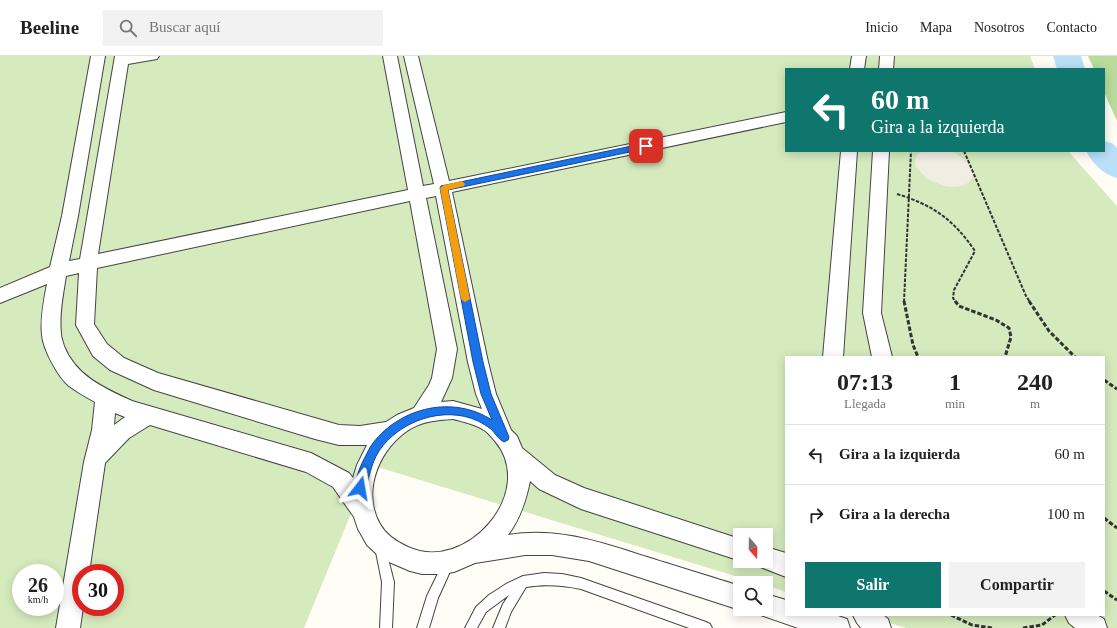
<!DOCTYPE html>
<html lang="es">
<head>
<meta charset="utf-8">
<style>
  :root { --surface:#fff; --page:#f2f2f2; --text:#222; --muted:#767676; --line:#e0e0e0; --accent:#0f766e }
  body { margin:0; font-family:"Times New Roman",serif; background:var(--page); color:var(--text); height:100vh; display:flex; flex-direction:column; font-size:15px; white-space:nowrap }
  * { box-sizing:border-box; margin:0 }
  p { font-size:13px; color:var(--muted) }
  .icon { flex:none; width:22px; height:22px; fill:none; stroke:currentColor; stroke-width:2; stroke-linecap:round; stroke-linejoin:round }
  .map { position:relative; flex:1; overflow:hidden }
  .details { position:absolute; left:785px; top:300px; width:320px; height:260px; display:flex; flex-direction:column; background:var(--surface); border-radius:0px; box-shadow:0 2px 10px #0003 }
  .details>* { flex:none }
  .top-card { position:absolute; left:785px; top:12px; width:320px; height:84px; border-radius:0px; box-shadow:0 2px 10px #0003; background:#0f766e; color:#fff; overflow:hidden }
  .needle { width:26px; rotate:160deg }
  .buttons { position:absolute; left:733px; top:472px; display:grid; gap:8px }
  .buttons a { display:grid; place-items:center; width:40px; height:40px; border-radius:0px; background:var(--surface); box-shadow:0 2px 10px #0003; font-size:20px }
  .speed { position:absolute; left:12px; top:508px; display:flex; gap:8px; font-size:20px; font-weight:700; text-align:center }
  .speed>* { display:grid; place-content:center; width:52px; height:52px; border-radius:50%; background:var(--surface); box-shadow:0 2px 10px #0003; line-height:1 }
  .speed small { font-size:10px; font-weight:400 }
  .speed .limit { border:6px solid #d22; background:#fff; color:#111 }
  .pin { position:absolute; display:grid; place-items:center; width:34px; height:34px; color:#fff; margin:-17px; border-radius:8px; box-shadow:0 2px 6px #0006 }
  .me { position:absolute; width:44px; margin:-22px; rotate:14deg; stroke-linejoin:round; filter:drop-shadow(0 0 3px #0008) }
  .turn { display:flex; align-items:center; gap:14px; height:84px; padding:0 20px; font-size:18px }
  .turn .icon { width:52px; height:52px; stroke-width:2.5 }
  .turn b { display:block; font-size:28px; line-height:34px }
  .eta { display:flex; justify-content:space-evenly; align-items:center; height:68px; text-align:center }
  .eta b { font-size:24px; font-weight:700; line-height:28px }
  .primary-button { display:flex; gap:8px; margin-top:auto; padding:8px 20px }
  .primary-button a { flex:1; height:46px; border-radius:0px; background:var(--accent); color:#fff; font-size:16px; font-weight:700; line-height:46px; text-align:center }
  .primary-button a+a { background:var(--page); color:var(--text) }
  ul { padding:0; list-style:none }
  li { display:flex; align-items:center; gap:12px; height:60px; padding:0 20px; border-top:1px solid var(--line) }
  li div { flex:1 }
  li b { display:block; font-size:15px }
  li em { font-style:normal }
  header { display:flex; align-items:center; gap:24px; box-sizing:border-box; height:56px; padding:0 20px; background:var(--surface); border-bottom:1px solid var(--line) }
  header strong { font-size:19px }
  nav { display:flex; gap:22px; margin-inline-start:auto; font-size:14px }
  .search { width:280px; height:36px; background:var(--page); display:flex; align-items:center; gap:10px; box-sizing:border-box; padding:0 14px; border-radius:0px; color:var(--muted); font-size:15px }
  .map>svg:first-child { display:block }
  .green { fill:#d5ebbd; fill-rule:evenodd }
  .forest { fill:#b9dc9c }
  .plaza { fill:#f1ede2 }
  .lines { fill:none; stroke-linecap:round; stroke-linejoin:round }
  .river { fill:#b9e0f7; fill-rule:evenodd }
  .service-casing { stroke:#444; stroke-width:2 }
  .minor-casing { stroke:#444; stroke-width:2 }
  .path-far1 { stroke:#333; stroke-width:2; stroke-dasharray:3.5 1.5; stroke-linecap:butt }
  .path { stroke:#333; stroke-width:3; stroke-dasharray:4.5 2; stroke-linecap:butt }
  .service { fill:#fff; fill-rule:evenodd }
  .minor { fill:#fff; fill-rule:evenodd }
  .route { fill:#1a73e8; stroke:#114b97 }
  .slow { fill:#f59e0b }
</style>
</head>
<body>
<header>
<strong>Beeline</strong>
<div class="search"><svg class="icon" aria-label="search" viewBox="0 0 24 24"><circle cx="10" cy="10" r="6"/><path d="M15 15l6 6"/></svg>Buscar aquí</div>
<nav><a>Inicio</a><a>Mapa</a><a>Nosotros</a><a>Contacto</a></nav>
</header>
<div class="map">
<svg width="1117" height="572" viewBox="0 0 1117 572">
  <rect width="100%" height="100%" fill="#fffdf5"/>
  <path class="green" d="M0 0H1030L1035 13H786V95H1068L1117 150V572H906L863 559H1104V301H786V536L766 529V527H758L371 409 304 572H0ZM740 479H766V505H740ZM21 517H55V551H21ZM81 517H115V551H81Z"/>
  <path class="forest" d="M1088 0H1117V65L1104 36V13H1094Z"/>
  <path class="plaza" d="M922 95H952L957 98 971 110 973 116 972 122 968 127 962 130 954 131 944 130 927 123 916 111 915 105 917 99Z"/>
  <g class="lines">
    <path class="river" d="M1053 0H1081L1085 13H1057Z
      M1104 85 1112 87 1117 92V122C1103 118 1093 108 1086 95H1104Z"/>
    <defs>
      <path id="service" d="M380 486 384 487 385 491 394 526 392 572H380L382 526 375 491 376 487Z
        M448 504 452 505 453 509 438 542 429 572H417L427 540 444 505Z
        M544 517 562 518 581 522 706 566 710 568 712 572H689L581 533C562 529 545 528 526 531L511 556 505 572H493L503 548 509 539 486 556 477 572H465L476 551 489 539 506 528 523 520Z"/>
      <path id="minor" d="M91 0H105L78 160 69 205 80 203 115 0H159L157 3 128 8 98 198 408 134 383 0H397L423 130 434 128 404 0H418L449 125 786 56V66L452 136 488 306 496 338 511 374 517 380 522 392 555 419 584 432 740 483 741 505 581 453 539 433 530 425C526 445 520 463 508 479 558 471 600 486 647 501 678 511 709 520 740 530V553H742L740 554 589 505 552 499H525L475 507 454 516 442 518H422L410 515 382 503 367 489 358 473 354 461 333 431 306 416 150 369 129 382 105 407 89 517H81V551H83L80 572H56L84 406 92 374 95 346C86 341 77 336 69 330 58 321 43 293 42 279 40 264 44 243 47 228L0 247V232L50 211 62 160ZM436 140 468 306 476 338 482 353 453 345 441 346 452 322 457 293 426 142ZM410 145 437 293 432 322 429 329 414 352 397 359 386 366 360 370 339 369 158 317 124 302 107 288 94 268 97 212ZM79 217 76 269 93 300 110 314 154 334 315 383 339 389H367L357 409 353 422 349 417 311 397 132 345C104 332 76 320 64 290 63 286 61 282 61 278 59 259 63 239 66 220ZM115 357 125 361 114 369ZM453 363C464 366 475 368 484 374 489 377 491 381 495 385 538 436 466 518 408 491 397 486 386 479 380 468 361 435 380 390 412 372 424 365 439 364 453 363Z
        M852 0H866L864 13H850Z
        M880 0H894L893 13H879Z
        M841 95H857L843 301H823Z
        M873 95H889L881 257 892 301H872L863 257Z
        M766 491 786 497V521L758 510 756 505H766Z
        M766 538 786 544V559H835L847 563 850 572H798L758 558 755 553H766Z
        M853 559H883L888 563 891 572H861L857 567Z
        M1065 559H1097L1104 563 1107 572H1075L1069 567Z"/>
    </defs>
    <use href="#service" class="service-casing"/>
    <use href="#minor" class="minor-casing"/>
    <path class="path-far1" d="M964 95 1026 240 1030 246
      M897 138C933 149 954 164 975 195L954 234 953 242 956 246
      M904 246 911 95"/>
    <path class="path" d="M904 245 913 289 918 301
      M955 245 959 250 996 264 1009 272 1011 281 1005 301
      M1029 245 1049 275 1075 301
      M1104 324 1117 333
      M1104 462 1117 472
      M1104 535 1117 544
      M951 559 972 569 992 572
      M1023 572 1042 569 1055 559"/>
    <use href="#service" class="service"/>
    <use href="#minor" class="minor"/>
  </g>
  <path class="route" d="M646 87 650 90 649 92 448 134 483 306 491 338 509 381 508 384 504 386C498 383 496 378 491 373 487 370 482 367 478 365 444 349 399 365 379 395 370 409 370 422 364 436L360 437 357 436C353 427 360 411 364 403 367 398 369 392 373 387 401 351 453 339 492 364L481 338 473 306 440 132 441 130Z"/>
  <path class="slow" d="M462 125 465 128 464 130 448 134 470 243 465 246 461 243 440 132 444 129Z"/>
</svg>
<div class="buttons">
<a><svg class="needle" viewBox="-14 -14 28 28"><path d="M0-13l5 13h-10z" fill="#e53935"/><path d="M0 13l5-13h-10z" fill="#767676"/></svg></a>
<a><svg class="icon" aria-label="search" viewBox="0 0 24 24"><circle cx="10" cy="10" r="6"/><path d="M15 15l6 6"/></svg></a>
</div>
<div class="speed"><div>26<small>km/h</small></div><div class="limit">30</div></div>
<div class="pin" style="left:646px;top:90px;background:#d93025"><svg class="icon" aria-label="arrive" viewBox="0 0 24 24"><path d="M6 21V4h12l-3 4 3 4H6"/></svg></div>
<svg class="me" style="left:360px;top:432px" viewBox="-20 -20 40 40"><path d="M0-17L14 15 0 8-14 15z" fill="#1a73e8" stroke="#fff" stroke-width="4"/></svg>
<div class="top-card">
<div class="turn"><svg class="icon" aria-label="left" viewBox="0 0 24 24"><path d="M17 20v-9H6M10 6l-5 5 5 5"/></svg><div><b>60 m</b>Gira a la izquierda</div></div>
</div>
<section class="details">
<div class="eta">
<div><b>07:13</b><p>Llegada</p></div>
<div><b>1</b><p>min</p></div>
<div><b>240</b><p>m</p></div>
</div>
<ul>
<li><svg class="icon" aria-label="left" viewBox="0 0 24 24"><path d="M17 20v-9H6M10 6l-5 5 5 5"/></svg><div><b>Gira a la izquierda</b></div><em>60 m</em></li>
<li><svg class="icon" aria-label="right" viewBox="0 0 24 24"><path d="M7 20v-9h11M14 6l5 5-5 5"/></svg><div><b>Gira a la derecha</b></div><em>100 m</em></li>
</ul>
<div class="primary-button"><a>Salir</a><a>Compartir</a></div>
</section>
</div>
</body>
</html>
